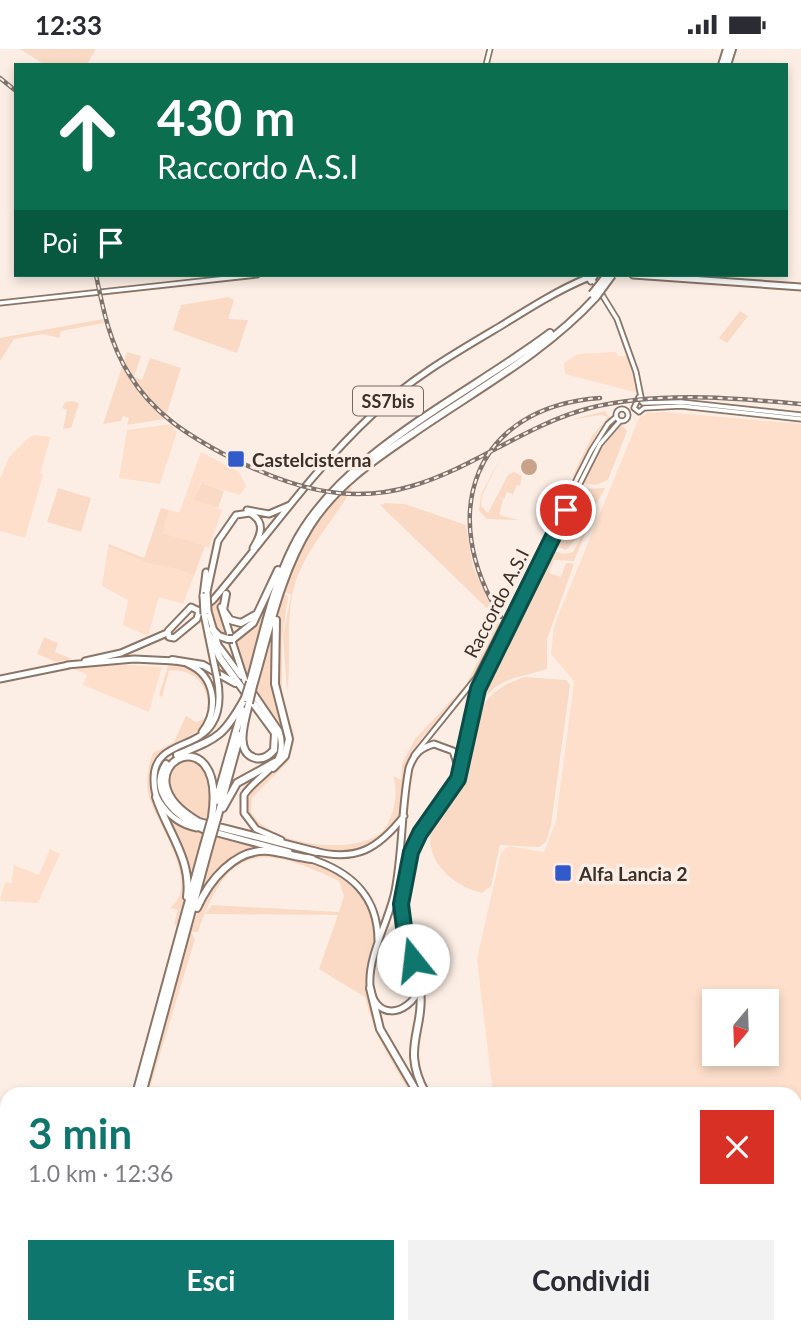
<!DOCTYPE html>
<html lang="it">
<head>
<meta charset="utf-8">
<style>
  :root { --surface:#fff; --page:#f2f2f3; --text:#2b2b33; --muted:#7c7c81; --accent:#0f766e }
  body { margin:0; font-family:Lato,sans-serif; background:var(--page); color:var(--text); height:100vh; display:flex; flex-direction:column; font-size:26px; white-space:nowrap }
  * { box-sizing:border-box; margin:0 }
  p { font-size:23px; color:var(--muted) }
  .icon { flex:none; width:38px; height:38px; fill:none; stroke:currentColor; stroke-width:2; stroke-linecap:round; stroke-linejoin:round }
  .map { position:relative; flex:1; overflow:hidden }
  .details { position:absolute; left:0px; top:1038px; width:802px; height:247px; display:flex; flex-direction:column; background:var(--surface); border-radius:21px 21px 0 0; box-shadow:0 4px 10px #0003 }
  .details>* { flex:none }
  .top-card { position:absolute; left:14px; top:14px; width:774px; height:214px; border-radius:0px; box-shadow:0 4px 10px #0003; background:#0b6e4f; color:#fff; overflow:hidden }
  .needle { width:46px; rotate:199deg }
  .fabs { position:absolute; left:702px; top:940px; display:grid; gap:14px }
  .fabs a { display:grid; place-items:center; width:77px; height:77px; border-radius:0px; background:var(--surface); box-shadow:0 4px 10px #0003; font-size:35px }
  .pin { position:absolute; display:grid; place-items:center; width:60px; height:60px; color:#fff; margin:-30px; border:4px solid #fff; border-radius:50%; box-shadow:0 2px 7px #0007 }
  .me { position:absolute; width:77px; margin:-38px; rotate:344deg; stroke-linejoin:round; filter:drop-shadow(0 0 5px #0008) }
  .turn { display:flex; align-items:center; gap:24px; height:147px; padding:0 28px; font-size:32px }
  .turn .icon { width:91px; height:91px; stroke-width:2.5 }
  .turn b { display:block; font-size:49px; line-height:60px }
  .then { display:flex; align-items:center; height:66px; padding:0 28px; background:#0003; gap:14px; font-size:26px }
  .round { display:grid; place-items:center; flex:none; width:74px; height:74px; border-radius:0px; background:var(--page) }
  .summary { display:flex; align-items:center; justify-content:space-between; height:119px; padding:0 28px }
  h1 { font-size:42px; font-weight:700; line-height:52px; color:var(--accent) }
  .action { display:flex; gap:14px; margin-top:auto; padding:14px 28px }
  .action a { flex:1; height:80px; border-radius:0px; background:var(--accent); color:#fff; font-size:28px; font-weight:700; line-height:80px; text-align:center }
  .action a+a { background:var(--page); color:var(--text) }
  .status { display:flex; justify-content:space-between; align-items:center; height:49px; padding:0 35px; background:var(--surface); direction:ltr }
  .status svg { height:19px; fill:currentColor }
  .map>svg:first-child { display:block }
  .built { fill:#fedfcb; fill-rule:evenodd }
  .green { fill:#fadac5 }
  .water { fill:#c8a38a }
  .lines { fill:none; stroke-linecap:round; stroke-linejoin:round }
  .tertiary-casing { stroke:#8a7567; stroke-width:7 }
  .primary-casing { stroke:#8a7567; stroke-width:9 }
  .trunk-casing { stroke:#8a7567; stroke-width:10 }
  .tertiary { stroke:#fff; stroke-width:3.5 }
  .primary { stroke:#fff; stroke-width:5 }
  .trunk { stroke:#fff; stroke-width:6 }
  .rail-casing { stroke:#7e746d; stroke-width:4.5 }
  .rail { stroke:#fceee5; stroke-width:2; stroke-dasharray:5; stroke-linecap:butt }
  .primary-bridge-casing { stroke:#8a7567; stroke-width:9; stroke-linecap:butt }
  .trunk-bridge-casing { stroke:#8a7567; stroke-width:10; stroke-linecap:butt }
  .primary-bridge { stroke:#fff; stroke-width:5 }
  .trunk-bridge { stroke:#fff; stroke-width:6 }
  .route-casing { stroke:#0a4d48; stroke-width:18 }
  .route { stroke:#0f766e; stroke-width:12 }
  .poi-dot { fill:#315bcb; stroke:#fceee5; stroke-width:2.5 }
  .labels { text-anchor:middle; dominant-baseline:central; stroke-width:7; stroke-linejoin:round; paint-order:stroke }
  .shield { fill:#fceee5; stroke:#746962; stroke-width:2 }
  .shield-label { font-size:18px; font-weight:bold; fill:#39302a }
  .poi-label { font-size:19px; font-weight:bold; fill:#39302a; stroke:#fceee5; text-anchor:start }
  .street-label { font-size:19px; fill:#39302a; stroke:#fceee5 }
</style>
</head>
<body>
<div class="status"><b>12:33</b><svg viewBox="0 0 49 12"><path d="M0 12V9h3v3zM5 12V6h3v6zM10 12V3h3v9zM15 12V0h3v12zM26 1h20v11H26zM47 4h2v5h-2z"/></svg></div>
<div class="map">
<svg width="801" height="1284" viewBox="0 0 801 1284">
  <rect width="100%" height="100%" fill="#fceee5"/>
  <path class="built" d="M616 303 618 307H629L638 344 565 325 564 314 578 305Z
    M665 363 801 375V1284H586L582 1278H794V1045H493L477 910 501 804 508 797 544 803 556 772 574 632 551 605 554 577 639 369 647 364ZM714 952H766V1004H714Z
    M171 375 177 383 160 435 119 429 127 381Z
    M35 386 51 388 40 424 43 426 25 489 0 482V430L9 408 29 388Z
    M201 403 239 423 246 437 240 446 200 434 195 451 222 461 209 499 161 484 169 461 179 464Z
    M108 498 147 514 181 521 194 527 183 555 159 548 148 587 123 576 128 551 102 537Z
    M112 615 162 618 149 663 83 636 87 626 74 620Z
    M50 800 60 805 38 854 0 852 5 833 11 834 14 816 39 826Z"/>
  <path class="green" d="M20 0H96L87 16H45Z
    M229 248 234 251 228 270 248 271 237 304 173 281 181 256Z
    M740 262 748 267 727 294 719 289Z
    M103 270 104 274 61 282 59 289 43 285 14 290 0 312V289Z
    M127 303 141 307 134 328 142 331 150 309 181 319 165 370 127 376 129 369 123 367 121 372 103 375Z
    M72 352 79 354 71 379 63 380 67 361 62 359 65 353Z
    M605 362 610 369 598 383 574 430 573 426 592 387 608 368 601 366 569 371Z
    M621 375 627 382 608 431 596 436 582 434 603 392Z
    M503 405 482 446 481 457 488 464 508 426 514 423 522 427 520 437 517 436 513 445 507 443 504 450 498 448 503 451 499 466 519 471 487 470 479 462 481 445Z
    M201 434 224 442 218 459 194 451Z
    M348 436 352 439C336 469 312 492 298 526 283 564 293 606 287 642L283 588 291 546 283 542C296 502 318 466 348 436Z
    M581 437 584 440 605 439C601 448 572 498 566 501L553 496 551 501 564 505 573 503 593 466 574 512 554 511 549 524 561 528 566 514 574 515 547 590V620C509 632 498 626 473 665L485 627Z
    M58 439 91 449 81 483 47 473Z
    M385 454 405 455 466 476 473 518 497 566 495 567 380 456Z
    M161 459 169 461 162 484 205 497 194 527 181 521 147 514 108 498 109 495 144 509Z
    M275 533 247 630 232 592 242 587Z
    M283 545 288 547 282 589V647L294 685 293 698 288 713 252 749 251 763C270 796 355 808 383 782 394 767 399 745 393 727L401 731 402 715 415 690 466 636 498 572 501 574C488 602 476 629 457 654 445 669 427 679 417 696 401 722 408 758 393 778 362 821 277 800 246 766L247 746 279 715 288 702C279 650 269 597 283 545Z
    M220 551 219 566 227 588 217 585 209 560Z
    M44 588 58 594 55 603 72 610 56 613 37 605Z
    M270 591 272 633 287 689 284 703V695L255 643Z
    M169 614C188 616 198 622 208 638 211 643 210 647 210 653 211 695 161 686 152 721 143 753 174 787 184 816 190 836 184 860 179 879L174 875 178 861 170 859C202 835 157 775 149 748 145 734 148 718 153 704L174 693 186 667 196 673 205 670C214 644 198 618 169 622L162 648 159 646Z
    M525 628 566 631 570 636 551 776 546 793 539 798 500 796 491 837 482 844C449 836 418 806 435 770 443 754 457 741 463 724 479 677 469 646 525 628Z
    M183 709 198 711 211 729 207 774 181 760 167 738 170 718Z
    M166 768 204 784 190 840Z
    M216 787 261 799 217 824 201 842Z
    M270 804C316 816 380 828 376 890 374 911 366 933 370 954 375 987 400 1017 416 1045H411C391 1012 374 986 365 948L319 920 338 866 205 865 212 856 339 863 344 847 339 832C261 795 228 795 198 883H191L195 890 148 1045H144L186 894 206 841 234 814 249 806Z"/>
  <path class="water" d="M521 418a8 8 0 1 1 16 0a8 8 0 1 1-16 0Z"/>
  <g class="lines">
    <defs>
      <path id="tertiary" d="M486 16 490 0
        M593 231 617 270 636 323 642 353
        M0 254 257 226
        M639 348 634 359 639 363 644 359
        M643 354 681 353 801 366
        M644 359 681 357 801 370
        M616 366a6 6 0 1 1 12 0a6 6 0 1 1-12 0Z
        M414 706 476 629 591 402 608 375 616 368
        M461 721 473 656 484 624 600 395 620 372
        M0 1176 7 1178
        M86 1284V1278"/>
      <path id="primary" d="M587 226 591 232 595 226
        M633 226 801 238
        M247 461 269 465 290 456
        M207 543 218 492 236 466 250 464C266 473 261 486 253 499
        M203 547 206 523
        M191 558 199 562 197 570 174 589 169 588 168 582Z
        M221 558 245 632 279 682C290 718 261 721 244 746V764L256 780 281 791
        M199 562 213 551C265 490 313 421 372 366 410 330 455 304 499 278 528 260 556 242 587 229
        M208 562 218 596 241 627
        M204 565 214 614
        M85 612 121 604 167 584
        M188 615C216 627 219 661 202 683
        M67 616 134 610 175 612
        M0 630 69 616
        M434 695 453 702 460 723C452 747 431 764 419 786 402 819 396 856 407 892 411 908 418 922 420 939 407 969 373 971 370 936 368 906 389 872 395 842 403 801 401 760 409 719 414 705 420 699 434 695Z
        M197 779C180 776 168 766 159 752 155 746 154 739 154 731 153 692 196 701 212 675 221 661 220 643 217 628
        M210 782 289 803
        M314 802C356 813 378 800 404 767
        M308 809C350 822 378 846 378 892"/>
      <path id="trunk" d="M722 16 727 0
        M727 16 732 0
        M226 545 223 561 230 571 241 574 255 566
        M212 580 219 587 228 590
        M209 586 220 609 275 684 274 701C269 707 263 711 255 709 233 703 246 669 249 654
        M233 590 253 574 278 521
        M172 611 203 616 235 634
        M250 633C263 587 272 539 294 496 341 404 468 346 550 284
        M253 637C269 583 280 525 310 477 336 436 374 411 412 385 474 342 545 304 596 248
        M177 706C217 689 223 689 245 649
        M166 715C148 744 178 768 203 780
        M273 719 285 707 289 690 275 635 276 571
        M156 748C167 782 192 810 187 848
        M216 752 242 661
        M223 759 237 734 275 713
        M212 768C228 658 110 722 199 773L317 803
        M217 770 240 686
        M197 859C209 832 235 799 269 802 284 804 297 808 312 810
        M370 939 380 980 418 1045
        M420 939C425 983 400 998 426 1045
        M136 1045 204 796
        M142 1045 209 798
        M103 1278V1284
        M557 1278 561 1284
        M565 1278 569 1284
        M110 1284 111 1278"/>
    </defs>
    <use href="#tertiary" class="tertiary-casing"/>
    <use href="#primary" class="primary-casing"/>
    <use href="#trunk" class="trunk-casing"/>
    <use href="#tertiary" class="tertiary"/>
    <use href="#primary" class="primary"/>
    <use href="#trunk" class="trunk"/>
    <defs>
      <path id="rail" d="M0 29 16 42
        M96 226C103 260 110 295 129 325 153 365 189 387 229 408 288 437 346 457 412 437 474 419 527 375 590 359 658 342 733 349 801 355
        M501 568C437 467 472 358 600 349
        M524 1278 527 1284"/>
    </defs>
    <use href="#rail" class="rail-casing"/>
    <use href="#rail" class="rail"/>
    <defs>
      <path id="primary-bridge" d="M207 543 208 562
        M203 547 204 565
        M214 614 217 628"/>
      <path id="trunk-bridge" d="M592 245 607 226
        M596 248 612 226
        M228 590H233
        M245 649 250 633
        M249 654 253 637
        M204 796 212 768
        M209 798 217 770"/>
    </defs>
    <use href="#primary-bridge" class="primary-bridge-casing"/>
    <use href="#trunk-bridge" class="trunk-bridge-casing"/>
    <use href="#primary-bridge" class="primary-bridge"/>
    <use href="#trunk-bridge" class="trunk-bridge"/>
  </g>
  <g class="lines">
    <defs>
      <path id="route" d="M413 911 405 886 401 855 411 803 420 784 458 730 478 640 566 461"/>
    </defs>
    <use href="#route" class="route-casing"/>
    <use href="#route" class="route"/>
  </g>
  <g class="poi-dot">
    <rect x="227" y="401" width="18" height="18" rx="3.5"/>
    <rect x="554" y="815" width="18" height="18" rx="3.5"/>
  </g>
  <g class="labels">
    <rect class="shield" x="353" y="337.5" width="70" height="29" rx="5"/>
    <g class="shield-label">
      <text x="388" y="352">SS7bis</text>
    </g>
    <g class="poi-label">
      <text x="252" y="410">Castelcisterna</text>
      <text x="579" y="824">Alfa Lancia 2</text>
    </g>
    <g class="street-label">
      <text transform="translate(496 554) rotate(-63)">Raccordo A.S.I</text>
    </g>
  </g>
</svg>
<div class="fabs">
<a><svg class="needle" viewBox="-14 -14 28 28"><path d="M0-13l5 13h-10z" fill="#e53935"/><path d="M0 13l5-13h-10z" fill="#7c7c81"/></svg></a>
</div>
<div class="pin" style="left:566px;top:461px;background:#d93025"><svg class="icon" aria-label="arrive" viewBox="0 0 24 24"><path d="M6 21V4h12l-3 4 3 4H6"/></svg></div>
<svg class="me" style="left:413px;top:911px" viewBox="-20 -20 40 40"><circle r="19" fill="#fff"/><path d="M0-13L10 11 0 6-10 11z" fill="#0f766e"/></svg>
<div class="top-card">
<div class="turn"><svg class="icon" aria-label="ahead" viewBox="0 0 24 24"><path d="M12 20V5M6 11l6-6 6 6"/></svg><div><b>430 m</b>Raccordo A.S.I</div></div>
<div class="then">Poi<svg class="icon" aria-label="arrive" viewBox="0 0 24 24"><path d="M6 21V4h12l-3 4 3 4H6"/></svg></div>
</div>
<section class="details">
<div class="summary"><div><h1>3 min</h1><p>1.0 km · 12:36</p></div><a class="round" style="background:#d93025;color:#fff"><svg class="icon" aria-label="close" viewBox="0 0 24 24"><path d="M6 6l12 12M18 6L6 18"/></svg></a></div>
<div class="action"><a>Esci</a><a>Condividi</a></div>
</section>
</div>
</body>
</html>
